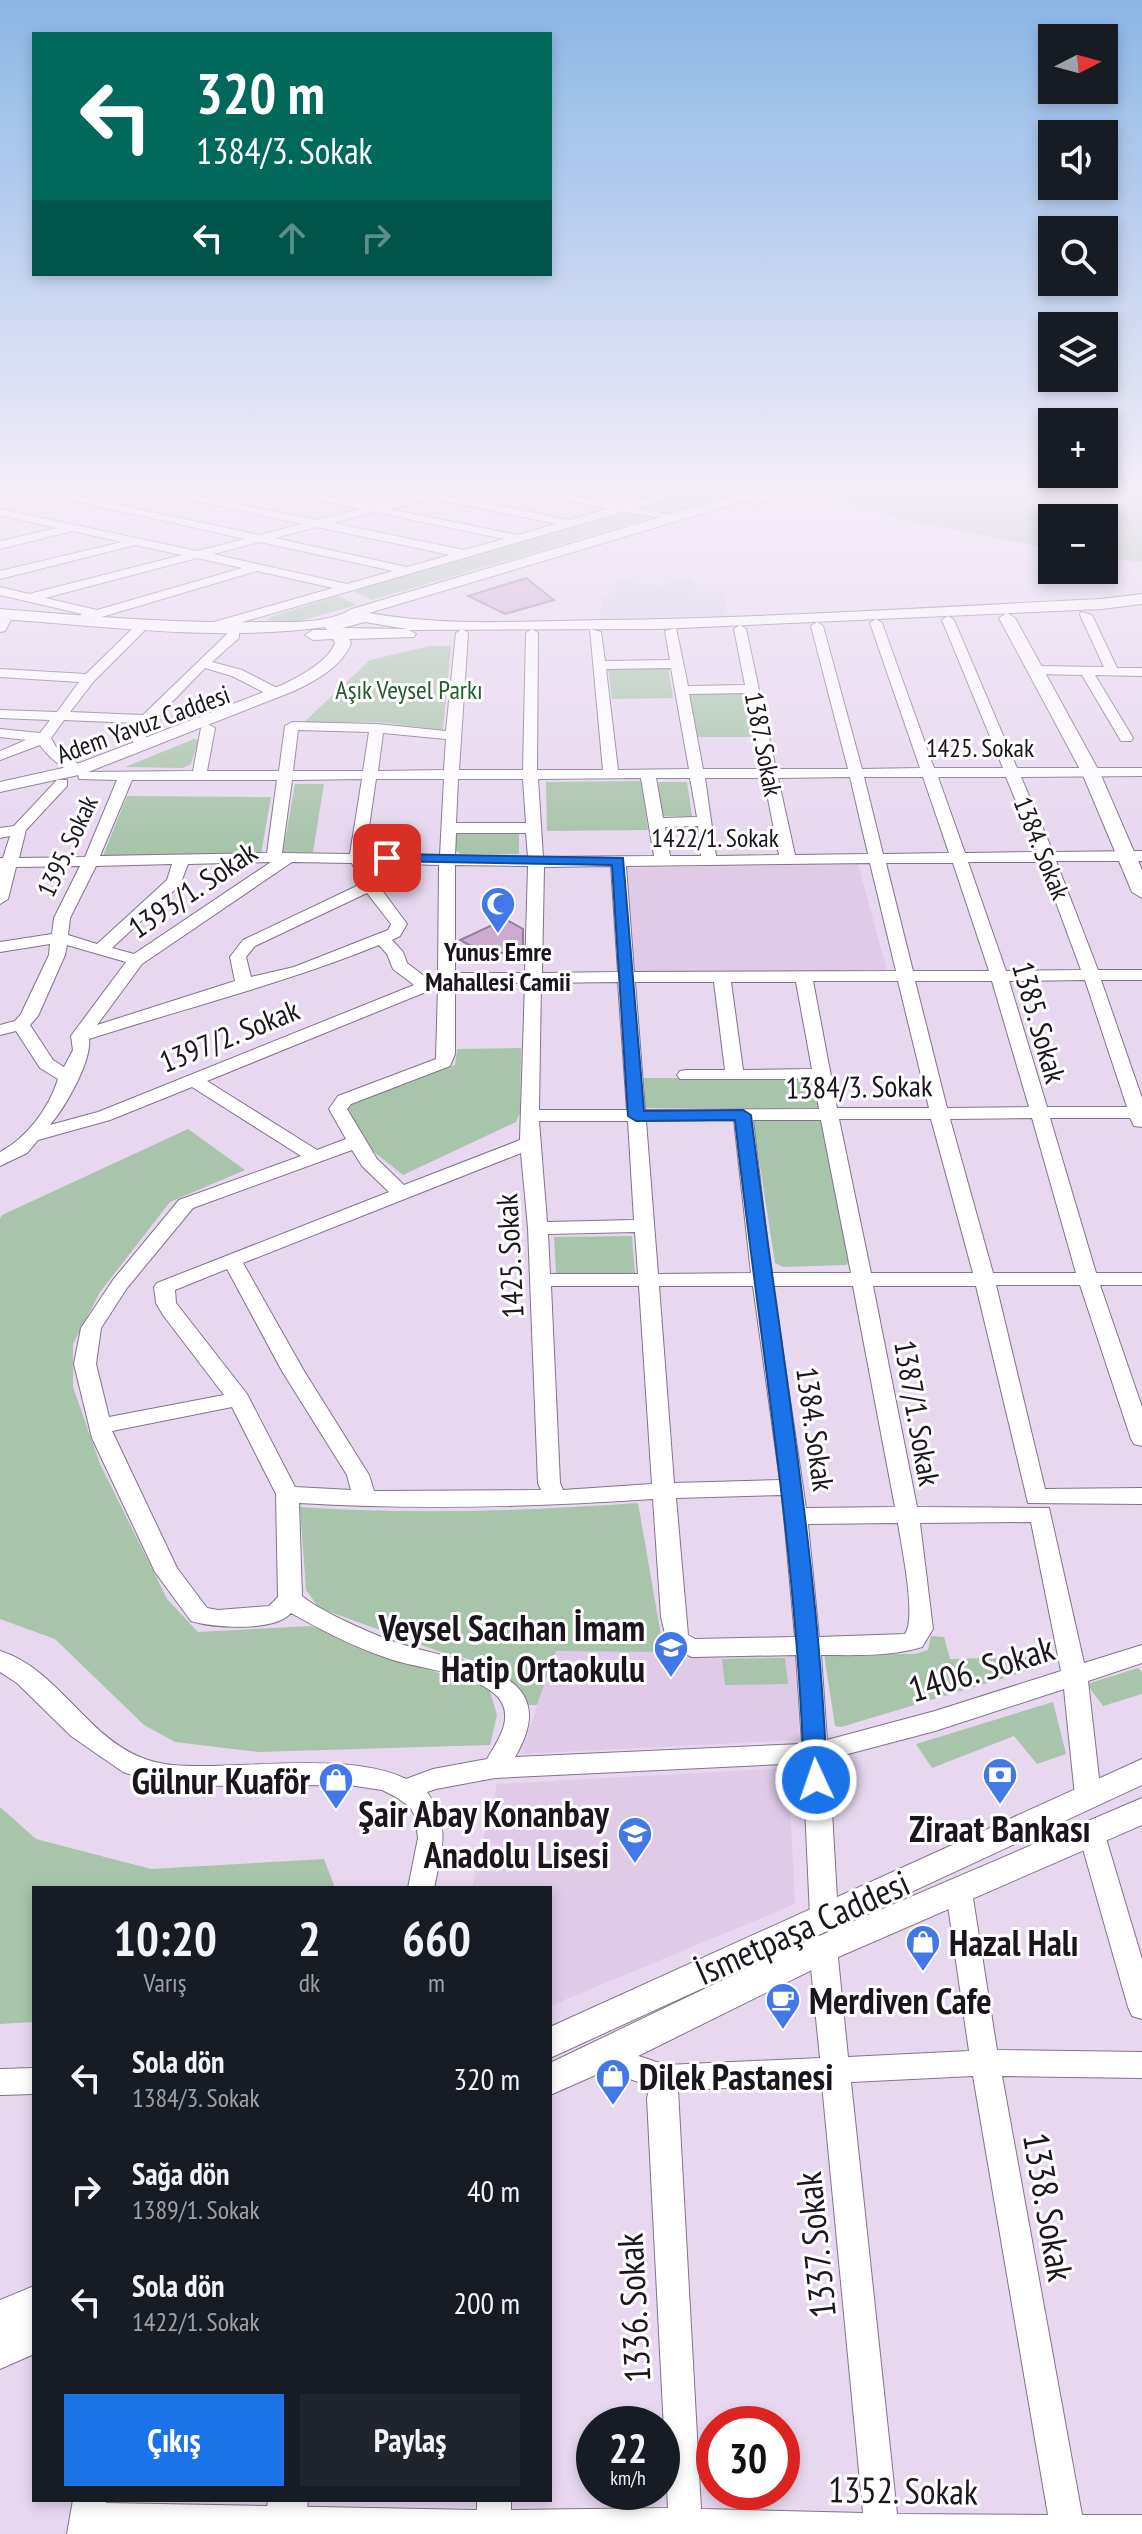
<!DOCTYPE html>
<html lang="tr">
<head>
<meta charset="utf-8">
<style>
  :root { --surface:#171b24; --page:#20242c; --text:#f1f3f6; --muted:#9ea1a6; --accent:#1a73e8 }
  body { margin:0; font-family:"PT Sans Narrow",sans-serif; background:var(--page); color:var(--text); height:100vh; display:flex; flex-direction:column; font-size:30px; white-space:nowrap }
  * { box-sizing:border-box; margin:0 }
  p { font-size:26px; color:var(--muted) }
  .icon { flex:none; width:44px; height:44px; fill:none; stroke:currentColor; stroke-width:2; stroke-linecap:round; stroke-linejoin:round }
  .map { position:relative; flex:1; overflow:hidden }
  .details { position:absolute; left:32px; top:1886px; width:520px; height:616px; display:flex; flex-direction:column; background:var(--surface); border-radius:0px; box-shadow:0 4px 12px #0003 }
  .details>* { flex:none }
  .banner { position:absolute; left:32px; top:32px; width:520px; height:244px; border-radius:0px; box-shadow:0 4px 12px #0003; background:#00695c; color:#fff; overflow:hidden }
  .needle { width:52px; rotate:84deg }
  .fabs { position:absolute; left:1038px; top:24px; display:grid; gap:16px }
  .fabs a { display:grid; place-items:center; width:80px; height:80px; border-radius:0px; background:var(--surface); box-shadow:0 4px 12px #0003; font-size:40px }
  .speed { position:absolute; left:576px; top:2406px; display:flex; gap:16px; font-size:40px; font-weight:700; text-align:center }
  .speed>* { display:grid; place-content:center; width:104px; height:104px; border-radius:50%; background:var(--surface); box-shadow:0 4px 12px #0003; line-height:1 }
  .speed small { font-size:20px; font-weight:400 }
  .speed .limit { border:12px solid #d22; background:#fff; color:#111 }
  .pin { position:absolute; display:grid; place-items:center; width:68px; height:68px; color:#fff; margin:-34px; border-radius:16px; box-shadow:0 4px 12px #0006 }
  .me { position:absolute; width:88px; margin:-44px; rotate:357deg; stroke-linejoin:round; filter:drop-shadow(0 0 6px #0008) }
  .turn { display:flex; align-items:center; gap:28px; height:168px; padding:0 32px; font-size:36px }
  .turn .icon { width:104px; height:104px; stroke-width:2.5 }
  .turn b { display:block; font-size:56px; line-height:68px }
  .lanes { display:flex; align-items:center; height:76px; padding:0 32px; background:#0003; justify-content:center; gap:40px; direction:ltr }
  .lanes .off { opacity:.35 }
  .eta { display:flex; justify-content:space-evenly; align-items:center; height:136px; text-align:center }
  .eta b { font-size:48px; font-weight:700; line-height:56px }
  .action { display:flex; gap:16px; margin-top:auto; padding:16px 32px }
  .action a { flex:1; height:92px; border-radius:0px; background:var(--accent); color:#fff; font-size:32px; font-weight:700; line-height:92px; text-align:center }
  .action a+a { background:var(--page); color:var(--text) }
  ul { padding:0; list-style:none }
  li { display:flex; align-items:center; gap:24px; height:112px; padding:0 32px }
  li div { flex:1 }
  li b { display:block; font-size:30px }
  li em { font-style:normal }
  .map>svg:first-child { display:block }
  .built { fill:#dfcbe8 }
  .industrial { fill:#d5d1e7 }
  .green { fill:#a8c4ab }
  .building { fill:#cdabd1; stroke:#917f93; stroke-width:2 }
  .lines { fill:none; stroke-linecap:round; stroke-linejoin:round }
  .minor-casing { stroke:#817388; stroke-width:2 }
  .major-casing { stroke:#817388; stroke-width:2 }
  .minor { fill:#fff; fill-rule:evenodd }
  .major { fill:#fff; fill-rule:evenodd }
  .route { fill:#1a73e8; stroke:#114b97; stroke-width:2 }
  .labels { text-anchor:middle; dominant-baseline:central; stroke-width:6; stroke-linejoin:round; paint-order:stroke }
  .far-park-label { font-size:26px; fill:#235c2e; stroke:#fff }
  .far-street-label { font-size:26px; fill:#1b151d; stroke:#fff }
  .far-poi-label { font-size:26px; font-weight:bold; fill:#1b151d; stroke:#fff }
  .street-label { font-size:30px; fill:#1b151d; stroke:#fff }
  .near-poi-label { font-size:36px; font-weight:bold; fill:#1b151d; stroke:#fff; text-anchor:end }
  .near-street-label { font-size:36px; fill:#1b151d; stroke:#fff }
</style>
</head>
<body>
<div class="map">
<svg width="1142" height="2534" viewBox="0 0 1142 2534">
  <rect width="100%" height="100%" fill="#e7d8ef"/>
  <path class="built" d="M858 864 887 970 633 974 622 868Z
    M555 1651H794L800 1740 521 1754Z
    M788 1768 795 1904 550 2006V1888H472L497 1784Z"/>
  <path class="industrial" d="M673 578 693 579 692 585 698 586 693 593H724L728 612 725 613 724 616 600 619 602 599 608 597 621 581 667 586Z"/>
  <path class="green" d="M700 489H750L666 514 635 508Z
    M821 489H1142V562L1104 557V518H1052V549L902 519 811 492Z
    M618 511 650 518 372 600 353 591 529 535Z
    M338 596 357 605 296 622 268 620 270 617Z
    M430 646H451L443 730 378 722 303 723 370 660Z
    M668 666 673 698 612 699 608 667Z
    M750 693 759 737H694L687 694Z
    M194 739 199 740 191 764 183 768 125 767Z
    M641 781 648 830 547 831 546 782Z
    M658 782H687L692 816H662Z
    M295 784H324L313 852H283Z
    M127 796 271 797 261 854 103 856Z
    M456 829H519V854H461L455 850Z
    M521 1048 520 1113 516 1122 403 1175 373 1151 344 1104 455 1065 457 1049Z
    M644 1078H814L819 1108H645Z
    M822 1120 851 1261 846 1265 783 1267 775 1263 753 1121Z
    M188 1129 245 1170 170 1202 100 1292 73 1344V1387L100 1464 167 1599 198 1632 311 1626 455 1679 489 1688 497 1715 490 1745 258 1752 175 1742 144 1725 55 1639 0 1619V1219L2 1215Z
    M632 1236 635 1273 556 1274 554 1237Z
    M638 1503 664 1652 556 1651 537 1705H525L504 1669 438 1651 319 1608 306 1590 300 1507C413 1515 525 1511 638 1503Z
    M931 1636 944 1637 950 1659 1043 1657 1038 1668 841 1727 835 1726 824 1654H915L928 1650Z
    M785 1658 788 1684 725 1685 722 1659Z
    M1138 1668 1142 1672V1694L1103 1706 1087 1684Z
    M1053 1702 1066 1754 1037 1764 1014 1736 932 1768 916 1744Z
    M0 1807 36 1839 151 1869 324 1859 335 1888H34V2022L0 2024Z"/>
  <path class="building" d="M526 578 554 600 505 614 468 596Z
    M505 919 523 929V953H484L460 940Z"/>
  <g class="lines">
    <defs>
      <path id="minor" d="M0 489H16L0 495Z
        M21 489H43L260 535 302 524 140 489H163L317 520 360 509 271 489H294L375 505 439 489H459L445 495 570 520 607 509 514 489H538L622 505 677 489H696L637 508 676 516V520L623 512 208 632 203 631V625L333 588 257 571 88 621H78L77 618 82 614 0 595V587L29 594 182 555 135 545 0 579V571L122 542 72 531 0 549V541L57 528 0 515V509L197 551 245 539ZM431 498 435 499 556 524 518 535 390 509ZM375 512 504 539 464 550 333 523ZM317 527 450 555 407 567 275 538ZM260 542 393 571 347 584 213 554ZM197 558 242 568 97 610 45 598Z
        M1081 612 1092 615 1117 668H1142V676L1095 675 1133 738 1131 741H1121L1082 675 1038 674 1031 670 1038 666 1104 667 1080 615Z
        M948 616 954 620 1017 768H1142V776L1021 777 1053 852 1142 851V861H1056L1098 970H1142V980H1101L1142 1098V1127L1134 1126 1130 1118H1050L1096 1273H1142V1285H1100L1142 1407V1446L1134 1444 1131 1439 1080 1285H996L1045 1489 1142 1488V1504L1028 1503 976 1286H873L917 1507 1049 1508 1084 1663 1142 1645V1663L1088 1681 1101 1796 1097 1803 1088 1806 1079 1803 1075 1796 1064 1689 935 1731 829 1759 838 1916 834 1924 824 1927 814 1924 810 1916 803 1763 495 1778 436 1789 427 1792C451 1826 442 1850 434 1888H408L418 1838 415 1816 410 1807 396 1797 382 1790 349 1785 176 1786 132 1775 123 1772 71 1736 17 1683 0 1672V1651C56 1668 85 1734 140 1757 163 1767 188 1766 213 1766 267 1765 358 1755 406 1779L433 1769 487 1759C498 1741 515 1717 498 1697 476 1673 417 1669 387 1658 354 1647 321 1630 291 1613 274 1632 214 1628 191 1621L155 1572 92 1438 74 1364 81 1328 113 1280 179 1200 301 1156 192 1087 110 1120 38 1140 27 1153 0 1166V1152C27 1138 49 1108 58 1079L40 1068 16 1031 0 1035V1025L15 1021 21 1014 49 955 50 944 0 952V942L52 934 54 918 80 866 16 867 8 899 0 904V858H3L10 836 0 838V828L14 826 57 780H67V786L26 830 19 858 85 857 117 780 79 779 78 774C65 771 47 756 40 745L0 760V751L26 740 0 737V729L40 733 50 720 0 718V710L57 712 79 682 0 677V669L86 674 133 628H143L144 631 94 681 70 712 143 715 229 632H239V638L212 662 242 670 281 690V696H271L232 676 205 668 143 732 151 744 149 747H139L130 739 129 732 136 723 64 720 51 738 56 747 82 767 83 772 193 771 201 728 208 724 215 728 207 771H279L285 726 292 722 377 724 446 731 456 633 462 629 468 633 459 770H523L526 633 532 629 538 633 537 770H603L590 629 601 632 605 661 670 660 665 631 676 628 688 686 745 685 734 629 740 625 746 629 776 769H848L811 626 817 622 823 626 862 769 920 768 870 623 876 619 882 623 934 768H1003L942 620ZM671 668 689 769 618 770 606 669ZM747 693 762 769H703L689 694ZM298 730 369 732 363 771H293ZM383 733 446 739 444 770 378 771ZM850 777 868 854 795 855 778 778ZM864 777H923L949 853 883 854ZM938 777H1006L1037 852 965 853ZM641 778 654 856 543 857 538 779ZM656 778H690L697 817 663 818ZM705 778H764L779 855 716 856ZM362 779 350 854 282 853 292 780ZM376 779H444L440 855 365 854ZM458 779H523L526 823H456ZM132 780H277L267 853 100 856ZM698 826 701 856H670L665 827ZM456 833H526L528 857 455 856ZM271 862 134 954 112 948 180 885 188 864ZM292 862 352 863 361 884 243 940 230 957 235 981 97 1025 142 964ZM968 862H1041L1081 970 1006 971ZM368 863 439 865 438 975 428 979 407 963 403 952 392 940 400 936 407 924 378 885ZM870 863 896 971 634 972 626 866ZM886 863H953L989 971H913ZM172 864 167 880 97 944 68 935 70 918 96 866ZM455 865 528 866 525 973H455ZM611 866 618 972 542 973 544 867ZM367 893 391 924 388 930 294 967 251 977 246 957 255 946ZM67 945 126 962 71 1036 73 1050 64 1067 53 1060 30 1025 38 1016 65 955ZM379 945 387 954 393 969 414 985 98 1112 50 1125C65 1108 92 1061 89 1039 186 1008 285 983 379 945ZM1085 980 1127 1107H1047L1009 981ZM813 981H898L929 1108H837ZM915 981H992L1029 1107 947 1108ZM618 982 627 1110H539L541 983ZM635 982H714L725 1070H686L680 1071 677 1075 680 1079H814L819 1109 645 1110ZM731 982H796L812 1069 743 1070ZM455 983H525L520 1140 404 1185 377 1159 347 1109 351 1104 450 1066 455 1054ZM438 987 436 1059 338 1096 329 1109 346 1139 317 1150 207 1081ZM1032 1118 1076 1273H993L950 1119ZM839 1119H931L973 1273H871ZM734 1120 751 1273 658 1274 646 1121ZM753 1120H821L851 1273H771ZM539 1121H628L634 1220 547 1222ZM352 1150 362 1166 389 1192 157 1283 154 1287 156 1303 163 1315 224 1395 109 1417 96 1364 101 1328 127 1288 193 1208ZM521 1153 528 1228 538 1483 541 1490 374 1491 369 1475 304 1371 243 1263ZM635 1232 638 1274H550L548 1234ZM227 1269 282 1371 347 1475 351 1490 295 1487 247 1394 176 1303 175 1290ZM551 1286H639L652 1484 563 1490 560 1483ZM659 1286H753L780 1480 674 1483ZM773 1286H853L895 1507 806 1508ZM232 1407 276 1494 278 1597 269 1606 218 1610 207 1608 177 1568 112 1431ZM782 1495 795 1637 695 1639 688 1635 676 1498ZM653 1499 661 1617 668 1646 692 1657 796 1655 802 1744 515 1757C568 1668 458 1663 401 1644 378 1637 319 1611 302 1596L299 1503C417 1510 535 1507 653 1499ZM1031 1522 1061 1671 935 1711 827 1740 821 1655C854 1655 889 1657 922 1647L933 1629 920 1523ZM898 1523C901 1545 917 1617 905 1634L819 1637 808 1524Z
        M0 617 11 620 5 631 0 632Z
        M1092 1824 1101 1827 1105 1835 1142 1959V2019L1132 2016 1128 2007 1079 1835 1083 1827Z
        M959 1881 969 1884 972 1892 997 2050 1142 2052V2078L1002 2076 1082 2515H1142V2534H67L73 2500H107L106 2503 477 2510V2500H511V2510L668 2508 647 2098 650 2086 595 2067 591 2058 595 2049 605 2045 666 2065 820 2058 809 1948 813 1940 823 1936 833 1940 837 1948 848 2057 969 2051 946 1892 949 1884ZM973 2076 1048 2515 897 2514 851 2082ZM822 2084 863 2513 701 2509 678 2090Z
        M34 2068V2094L0 2095V2069Z"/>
      <path id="major" d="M754 489H804L756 505 751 504V499L369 613C447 627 526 621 605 620 770 618 936 607 1101 599L1142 594V604L1101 609 658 629 409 630 416 634 414 637 349 639 351 643C343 666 315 681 294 691L83 774 0 792V782L72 766 282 685C300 676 328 662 335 643L333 639 313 640 305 635 313 630H327L325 627C218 642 107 626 0 619V609C88 616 175 624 262 622 291 622 327 624 352 609ZM365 622 407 629 342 628Z
        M1007 613 1015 618 1100 773 1142 870V898L1132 892 1082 773 999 618Z
        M1142 1759V1785L784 1951 1142 1798V1825L836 1958 632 2059 550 2095V2063L771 1957 550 2058V2027Z
        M34 2286V2354L0 2369V2300Z
        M268 2500H308L304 2534H264Z"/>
    </defs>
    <use href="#minor" class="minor-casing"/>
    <use href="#major" class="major-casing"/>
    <use href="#minor" class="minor"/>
    <use href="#major" class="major"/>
  </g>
  <linearGradient id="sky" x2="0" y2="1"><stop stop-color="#8bb6e5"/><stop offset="0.58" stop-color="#f4edf8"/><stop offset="1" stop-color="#f4edf8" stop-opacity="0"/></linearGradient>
  <rect width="1142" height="844" fill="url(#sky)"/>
  <path class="route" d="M387 854 623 858 644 1111 743 1110 751 1115C778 1337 819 1557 827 1780L824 1786 816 1789 807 1786 804 1780C798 1558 759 1340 735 1120L636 1121 628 1116 612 865 382 861 380 858Z"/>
  <defs>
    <symbol id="mosque-pin" viewBox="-11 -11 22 30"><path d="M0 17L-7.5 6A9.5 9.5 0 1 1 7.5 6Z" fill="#4378e9" stroke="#fff"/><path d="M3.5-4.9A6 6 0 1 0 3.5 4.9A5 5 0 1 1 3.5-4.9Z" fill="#fff"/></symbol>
    <symbol id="school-pin" viewBox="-11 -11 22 30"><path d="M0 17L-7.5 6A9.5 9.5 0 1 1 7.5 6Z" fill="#4378e9" stroke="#fff"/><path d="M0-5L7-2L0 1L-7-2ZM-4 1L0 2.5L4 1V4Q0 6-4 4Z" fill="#fff"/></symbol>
    <symbol id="bank-pin" viewBox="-11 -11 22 30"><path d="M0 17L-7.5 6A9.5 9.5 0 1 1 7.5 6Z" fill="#4378e9" stroke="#fff"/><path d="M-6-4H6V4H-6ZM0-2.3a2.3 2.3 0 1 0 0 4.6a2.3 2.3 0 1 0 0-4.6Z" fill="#fff"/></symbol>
    <symbol id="shop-pin" viewBox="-11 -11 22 30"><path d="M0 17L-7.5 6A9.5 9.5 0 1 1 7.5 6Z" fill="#4378e9" stroke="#fff"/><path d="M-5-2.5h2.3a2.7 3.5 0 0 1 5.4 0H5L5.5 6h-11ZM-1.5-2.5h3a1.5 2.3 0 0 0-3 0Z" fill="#fff"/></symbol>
    <symbol id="cafe-pin" viewBox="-11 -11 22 30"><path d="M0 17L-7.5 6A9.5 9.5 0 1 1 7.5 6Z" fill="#4378e9" stroke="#fff"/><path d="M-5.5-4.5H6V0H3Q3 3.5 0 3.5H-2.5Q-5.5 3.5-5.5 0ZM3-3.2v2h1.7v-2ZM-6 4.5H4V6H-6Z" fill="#fff"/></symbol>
  </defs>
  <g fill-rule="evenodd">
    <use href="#mosque-pin" x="478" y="884" width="40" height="54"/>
    <use href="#school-pin" x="651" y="1628" width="40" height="54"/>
    <use href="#bank-pin" x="980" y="1755" width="40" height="54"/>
    <use href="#shop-pin" x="316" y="1760" width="40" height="54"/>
    <use href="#school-pin" x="615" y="1814" width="40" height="54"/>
    <use href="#shop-pin" x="903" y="1922" width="40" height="54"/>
    <use href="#cafe-pin" x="763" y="1980" width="40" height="54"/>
    <use href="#shop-pin" x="593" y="2056" width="40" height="54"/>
  </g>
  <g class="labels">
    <g class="far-park-label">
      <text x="409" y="689">Aşık Veysel Parkı</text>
    </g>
    <g class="far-street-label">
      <text transform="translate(143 724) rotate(-20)">Adem Yavuz Caddesi</text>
      <text transform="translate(764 744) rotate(79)">1387. Sokak</text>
      <text x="980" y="747">1425. Sokak</text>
      <text x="715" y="837">1422/1. Sokak</text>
      <text transform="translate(67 846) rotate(-65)">1395. Sokak</text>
      <text transform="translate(1042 848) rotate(68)">1384. Sokak</text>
    </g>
    <g class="far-poi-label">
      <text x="498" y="951">Yunus Emre<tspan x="498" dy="30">Mahallesi Camii</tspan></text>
    </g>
    <g class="street-label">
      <text transform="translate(192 889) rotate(-34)">1393/1. Sokak</text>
      <text transform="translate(1040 1022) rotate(74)">1385. Sokak</text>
      <text transform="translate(229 1035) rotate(-22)">1397/2. Sokak</text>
      <text transform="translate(859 1086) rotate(-1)">1384/3. Sokak</text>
      <text transform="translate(509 1256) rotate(-93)">1425. Sokak</text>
      <text transform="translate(918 1413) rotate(80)">1387/1. Sokak</text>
      <text transform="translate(816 1429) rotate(82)">1384. Sokak</text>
    </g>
    <g class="near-poi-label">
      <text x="645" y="1627">Veysel Sacıhan İmam<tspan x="645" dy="41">Hatip Ortaokulu</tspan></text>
      <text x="310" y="1780">Gülnur Kuaför</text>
      <text x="609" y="1813">Şair Abay Konanbay<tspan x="609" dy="41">Anadolu Lisesi</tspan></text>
      <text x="1000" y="1828" text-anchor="middle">Ziraat Bankası</text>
      <text x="949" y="1942" text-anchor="start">Hazal Halı</text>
      <text x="809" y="2000" text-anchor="start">Merdiven Cafe</text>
      <text x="639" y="2076" text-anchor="start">Dilek Pastanesi</text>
    </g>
    <g class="near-street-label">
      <text transform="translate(981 1668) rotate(-17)">1406. Sokak</text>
      <text transform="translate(802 1927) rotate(-24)">İsmetpaşa Caddesi</text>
      <text transform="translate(1049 2207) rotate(80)">1338. Sokak</text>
      <text transform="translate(815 2245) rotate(-96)">1337. Sokak</text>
      <text transform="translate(633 2308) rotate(-93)">1336. Sokak</text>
      <text transform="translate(903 2490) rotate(1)">1352. Sokak</text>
    </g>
  </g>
</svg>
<div class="fabs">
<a><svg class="needle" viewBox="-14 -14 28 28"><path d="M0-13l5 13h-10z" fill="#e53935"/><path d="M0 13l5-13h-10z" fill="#9ea1a6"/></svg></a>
<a><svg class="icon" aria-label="sound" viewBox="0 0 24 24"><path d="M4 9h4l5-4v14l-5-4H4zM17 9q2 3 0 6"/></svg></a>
<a><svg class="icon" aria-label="search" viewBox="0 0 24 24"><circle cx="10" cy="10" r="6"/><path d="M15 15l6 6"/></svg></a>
<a><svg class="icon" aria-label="layers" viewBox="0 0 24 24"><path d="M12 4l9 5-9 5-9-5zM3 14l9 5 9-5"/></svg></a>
<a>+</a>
<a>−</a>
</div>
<div class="speed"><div>22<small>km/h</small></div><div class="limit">30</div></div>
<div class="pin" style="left:387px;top:858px;background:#d93025"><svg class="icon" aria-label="arrive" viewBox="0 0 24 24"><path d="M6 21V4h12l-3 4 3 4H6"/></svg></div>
<svg class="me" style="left:816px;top:1780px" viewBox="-20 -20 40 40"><circle r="17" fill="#1a73e8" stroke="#fff" stroke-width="3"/><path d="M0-11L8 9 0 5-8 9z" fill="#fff"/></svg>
<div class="banner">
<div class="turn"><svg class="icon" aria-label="left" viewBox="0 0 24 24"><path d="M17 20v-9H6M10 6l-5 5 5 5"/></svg><div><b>320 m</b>1384/3. Sokak</div></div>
<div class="lanes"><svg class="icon" aria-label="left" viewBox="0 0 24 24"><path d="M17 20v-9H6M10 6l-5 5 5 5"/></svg><svg class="icon off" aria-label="ahead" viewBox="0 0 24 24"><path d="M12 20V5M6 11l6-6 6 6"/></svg><svg class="icon off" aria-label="right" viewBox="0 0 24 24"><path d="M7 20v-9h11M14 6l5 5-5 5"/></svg></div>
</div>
<section class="details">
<div class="eta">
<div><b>10:20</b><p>Varış</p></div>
<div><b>2</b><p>dk</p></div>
<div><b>660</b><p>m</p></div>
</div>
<ul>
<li><svg class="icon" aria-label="left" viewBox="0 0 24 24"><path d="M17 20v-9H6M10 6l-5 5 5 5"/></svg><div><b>Sola dön</b><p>1384/3. Sokak</p></div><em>320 m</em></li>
<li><svg class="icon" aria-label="right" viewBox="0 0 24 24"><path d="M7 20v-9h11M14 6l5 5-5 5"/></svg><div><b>Sağa dön</b><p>1389/1. Sokak</p></div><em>40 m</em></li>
<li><svg class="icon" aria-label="left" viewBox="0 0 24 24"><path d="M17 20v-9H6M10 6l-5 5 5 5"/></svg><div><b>Sola dön</b><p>1422/1. Sokak</p></div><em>200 m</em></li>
</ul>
<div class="action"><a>Çıkış</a><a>Paylaş</a></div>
</section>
</div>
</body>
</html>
